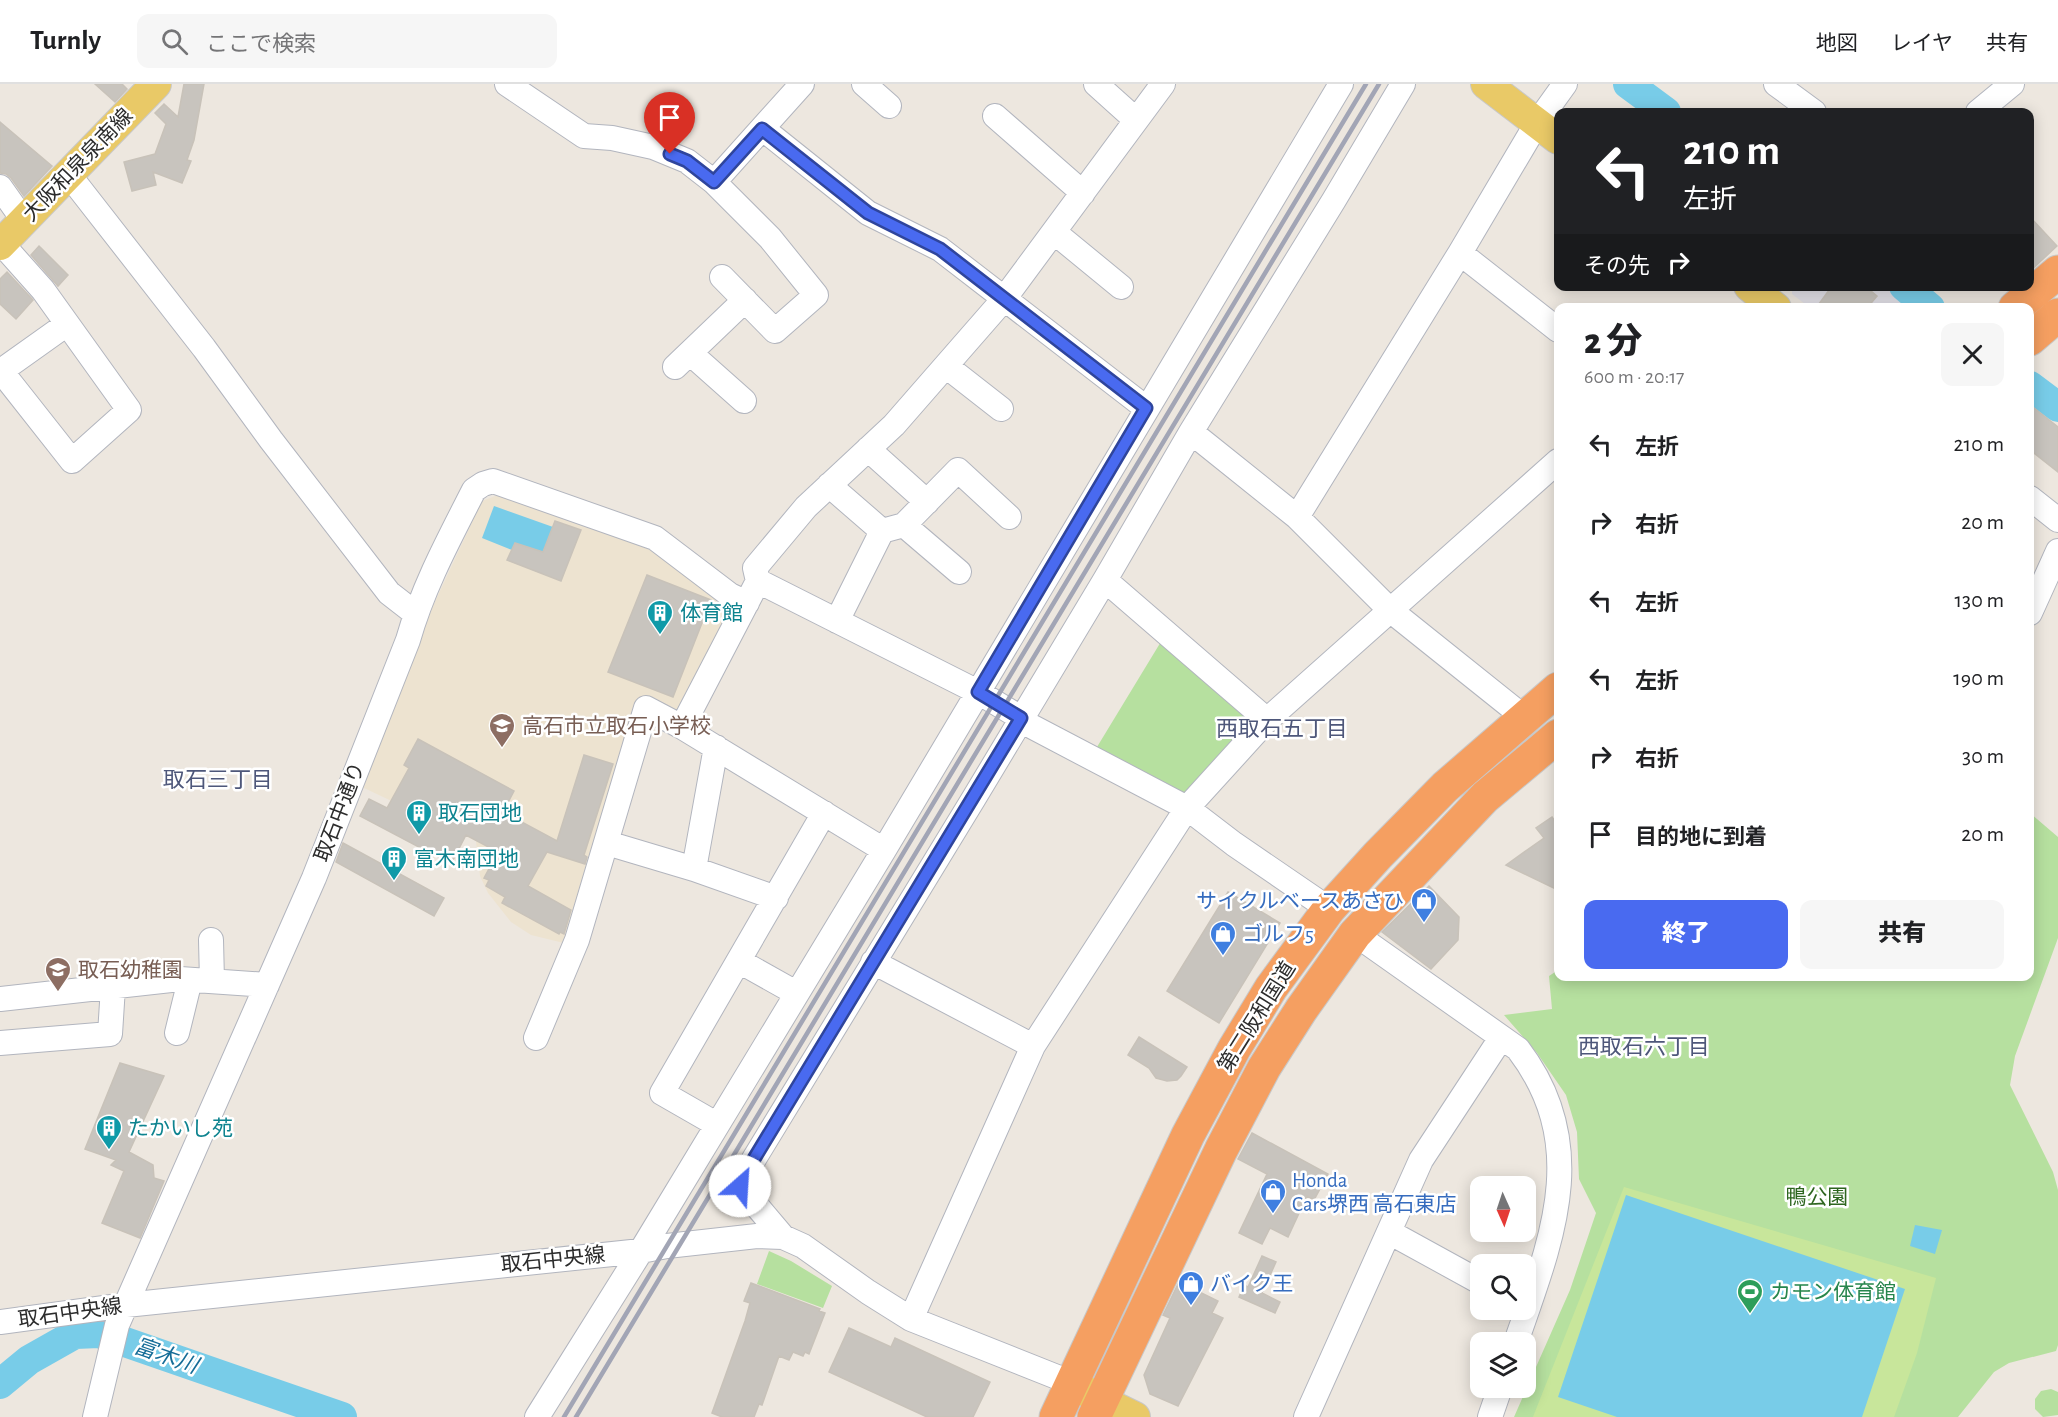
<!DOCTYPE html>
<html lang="ja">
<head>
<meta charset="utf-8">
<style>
  :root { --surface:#fff; --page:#f6f6f6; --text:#202124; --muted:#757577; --line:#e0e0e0; --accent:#496af0 }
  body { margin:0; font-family:"Alegreya Sans","Noto Sans JP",sans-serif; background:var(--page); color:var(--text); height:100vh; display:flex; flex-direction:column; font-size:22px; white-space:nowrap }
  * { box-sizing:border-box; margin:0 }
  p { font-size:20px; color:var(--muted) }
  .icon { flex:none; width:33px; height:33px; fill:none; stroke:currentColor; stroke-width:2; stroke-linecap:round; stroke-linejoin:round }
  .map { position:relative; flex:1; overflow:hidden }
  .details { position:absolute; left:1554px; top:219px; width:480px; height:678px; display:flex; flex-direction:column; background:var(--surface); border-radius:12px; box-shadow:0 3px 15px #0003 }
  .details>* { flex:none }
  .top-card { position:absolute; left:1554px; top:24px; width:480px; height:183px; border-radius:12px; box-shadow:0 3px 15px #0003; background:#202124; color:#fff; overflow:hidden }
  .needle { width:39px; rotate:177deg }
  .buttons { position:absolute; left:1470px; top:1092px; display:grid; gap:12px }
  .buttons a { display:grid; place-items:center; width:66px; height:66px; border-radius:12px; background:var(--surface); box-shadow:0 3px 15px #0003; font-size:30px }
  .pin { position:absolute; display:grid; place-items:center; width:51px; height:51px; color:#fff; margin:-62px -26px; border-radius:50% 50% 50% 0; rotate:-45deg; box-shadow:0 0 6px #0007 }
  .pin .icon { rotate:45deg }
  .me { position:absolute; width:66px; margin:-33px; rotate:26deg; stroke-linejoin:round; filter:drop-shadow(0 0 4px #0008) }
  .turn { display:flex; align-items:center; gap:21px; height:126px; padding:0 30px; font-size:27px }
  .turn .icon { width:78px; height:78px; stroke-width:2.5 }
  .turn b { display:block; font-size:42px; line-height:51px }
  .then { display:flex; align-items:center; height:57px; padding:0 30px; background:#0003; gap:12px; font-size:22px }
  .round { display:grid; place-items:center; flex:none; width:63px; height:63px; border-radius:12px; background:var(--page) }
  .overview { display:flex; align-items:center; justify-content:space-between; height:102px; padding:0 30px }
  h1 { font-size:36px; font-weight:800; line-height:45px }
  .action { display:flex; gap:12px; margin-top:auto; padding:12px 30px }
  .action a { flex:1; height:69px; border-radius:12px; background:var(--accent); color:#fff; font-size:24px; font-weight:800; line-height:69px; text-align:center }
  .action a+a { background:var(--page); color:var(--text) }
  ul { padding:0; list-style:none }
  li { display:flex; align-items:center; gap:18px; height:78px; padding:0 30px }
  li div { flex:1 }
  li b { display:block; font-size:22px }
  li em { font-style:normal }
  header { display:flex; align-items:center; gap:36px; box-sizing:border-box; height:84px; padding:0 30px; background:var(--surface); border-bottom:2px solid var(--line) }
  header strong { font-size:28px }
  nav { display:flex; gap:33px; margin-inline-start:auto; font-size:21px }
  .search { width:420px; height:54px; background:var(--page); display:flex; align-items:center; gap:15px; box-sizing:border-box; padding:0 21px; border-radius:12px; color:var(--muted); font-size:22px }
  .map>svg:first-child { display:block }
  .industrial { fill:#e1dfe6 }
  .education { fill:#ede3d0 }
  .green { fill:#b6e09f }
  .pitch { fill:#c8e69b }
  .water { fill:#78cce8 }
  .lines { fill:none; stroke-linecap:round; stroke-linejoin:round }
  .river { stroke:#78cce8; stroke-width:30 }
  .building { fill:#c8c4be; stroke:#c8c2b9; stroke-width:1.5 }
  .minor-casing { stroke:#b2b5be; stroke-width:26 }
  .major-casing { stroke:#c8c8c8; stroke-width:32 }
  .highway-casing { stroke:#c8c8c8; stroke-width:35 }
  .minor { stroke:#fff; stroke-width:24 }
  .major { stroke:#e9c967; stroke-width:30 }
  .highway { stroke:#f59f61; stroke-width:33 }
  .rail { stroke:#a2a5b5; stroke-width:4.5 }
  .route-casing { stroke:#2f459c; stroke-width:15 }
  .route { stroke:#496af0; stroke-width:10 }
  .labels { text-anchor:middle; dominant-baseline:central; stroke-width:5; stroke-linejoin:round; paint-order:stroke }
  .street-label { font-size:21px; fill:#2c2c2c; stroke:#fff }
  .culture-label { font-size:21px; fill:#0d838f; stroke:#fff; text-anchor:start }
  .education-label { font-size:21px; fill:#785e54; stroke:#fff; text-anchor:start }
  .shop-label { font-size:21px; fill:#366cbe; stroke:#fff; text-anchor:start }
  .park-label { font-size:21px; fill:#2e661f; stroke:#fff }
  .leisure-label { font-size:21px; fill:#27864d; stroke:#fff; text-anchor:start }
  .neighbourhood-label { font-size:22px; fill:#4e577a; stroke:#fff }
  .water-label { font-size:22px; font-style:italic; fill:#156c97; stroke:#fff }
</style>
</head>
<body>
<header>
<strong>Turnly</strong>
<div class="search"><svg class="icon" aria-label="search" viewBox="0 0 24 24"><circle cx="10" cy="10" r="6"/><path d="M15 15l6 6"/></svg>ここで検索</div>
<nav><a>地図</a><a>レイヤ</a><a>共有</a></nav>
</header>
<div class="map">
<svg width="2058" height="1333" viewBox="0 0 2058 1333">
  <rect width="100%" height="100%" fill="#ede7df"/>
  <path class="industrial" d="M1792 203H1886L1910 223H1809L1792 210Z"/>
  <path class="education" d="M498 411 635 455 726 521 728 530 679 625 671 627 651 618 568 860 531 851 511 838 488 809 480 792 476 757 362 703 433 522 482 417Z"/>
  <path class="green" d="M1162 556 1246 630 1245 641 1189 710H1178L1097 663Z
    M2030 729 2058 753V854L2015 972 2010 1001 2053 1088 2058 1106V1261L2056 1267 2009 1279 1994 1288 1958 1333H1514L1570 1206 1596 1129 1579 1095 1577 1048 1566 1011 1537 969 1504 931 1552 925 1549 892 1558 886V892H2030Z
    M769 1167 791 1177 832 1202 823 1224 757 1200Z
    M2051 1305 2058 1308V1331L2043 1333 2035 1325V1315L2041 1307Z"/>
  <path class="pitch" d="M1624 1103 1936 1194 1917 1269 1894 1333H1533Z"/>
  <path class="water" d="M494 422 553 443 543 468 515 459 512 466 482 454Z
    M1626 1111 1905 1205 1862 1333H1617L1558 1313Z
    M1915 1141 1942 1146 1935 1170 1910 1162Z"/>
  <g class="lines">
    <path class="river" d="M1628 0 1666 28
      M1904 202 1930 224
      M2030 302 2058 323
      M0 1300 29 1276 75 1250 99 1249 342 1333"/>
  </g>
  <path class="building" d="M95 0H122L127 5 115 18Z
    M184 0H204L194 56 187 76 191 77 182 99 153 88 156 101 132 107 124 78 155 70 166 40 155 29 164 20 178 33Z
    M0 38 52 82 24 112 11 94 6 90 0 89Z
    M2030 133 2057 162 2030 187Z
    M39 162 68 191 58 202 31 171Z
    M7 188 33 216 16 235 0 220V195Z
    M1832 202H1865L1877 212 1867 224H1816Z
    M2030 321 2058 343V388L2030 366Z
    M555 437 581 446 561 497 507 476 515 459 543 468Z
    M647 491 711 516 673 613 608 588Z
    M418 655 514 707 503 728 557 757 584 671 613 680 584 771 587 773 585 780 547 768 528 802 571 826 564 850 560 848 559 850 502 819 505 813 486 802 489 796 484 794 498 768 466 751 451 780 360 732 369 715 387 724 409 684 404 681Z
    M1552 733 1558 742V806L1506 781 1544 754 1536 744Z
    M343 759 444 814 434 832 336 778Z
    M1429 802 1459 833 1458 856 1431 885 1382 848Z
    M1228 808 1280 839 1219 939 1167 907Z
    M1139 953 1187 983 1181 992 1177 996 1167 997 1156 994 1149 984 1128 971Z
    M120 979 164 992 129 1068 153 1081 154 1094 164 1097 140 1154 102 1139 124 1087 111 1081 116 1076 85 1065Z
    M1252 1049 1328 1090 1314 1116 1307 1112 1288 1153 1270 1144 1262 1160 1239 1149 1267 1090 1238 1075Z
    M1262 1172 1276 1178 1262 1209 1280 1218 1275 1229 1239 1213 1244 1201 1248 1203Z
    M1179 1198 1218 1217 1212 1229 1223 1234 1178 1322 1150 1310 1144 1291 1170 1234 1163 1231Z
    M751 1199 820 1225 819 1227 825 1229 809 1270 805 1268 803 1272 793 1268 789 1276 779 1272 762 1321 759 1320 754 1333H722L712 1329 745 1237 750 1219 744 1217Z
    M849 1244 891 1263 895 1254 990 1298 973 1333H927L829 1288Z"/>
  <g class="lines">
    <defs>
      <path id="minor" d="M507 0 584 52 612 54 653 63 687 77 714 98 770 154 816 211 775 247 722 193
        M864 0 889 22
        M1096 0 1136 36
        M1776 0 1814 28
        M1978 28 2012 0
        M995 32 1083 109
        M763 45 868 129 940 165 1146 324
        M69 91 204 264 271 356 389 509 416 530
        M714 98 802 0
        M0 103 24 137
        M1054 148 1121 203
        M2 160 43 206 129 326 72 377 1 287 67 240
        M1460 169 1558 246
        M690 269 744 317
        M946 282 1001 325
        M675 283 745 216
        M1191 348 1297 433 1390 526 1525 634
        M868 365 927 418
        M829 401 882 447
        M2030 414 2058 436
        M1297 433 1460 169 1537 39 1565 0
        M959 488 904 441 958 386 1009 433
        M1105 496 1267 636
        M758 497 978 608 1021 634 1029 641 1187 724 1234 760 1329 825
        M2030 529 2058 467
        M837 537 882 447 904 441
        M607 759 694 785 776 814
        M884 766 682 643 758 497 755 484 806 423 894 341 1004 215 1163 0
        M694 785 716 663
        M1355 850 1518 965C1592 1062 1551 1157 1516 1258
        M211 856 212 897
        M739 877 796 909
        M873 878 1033 962
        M0 915 180 895 267 901
        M177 949 190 896
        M536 954 577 856 646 624 682 643
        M0 959 110 950 113 903
        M716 1040 662 1009 824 729
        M1389 1148 1480 1198
        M783 1153 740 1102 743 1093 974 714 1105 496 1191 348 1334 116 1403 0
        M911 1235 1033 962 1187 724 1267 636 1558 377
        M0 1238 126 1221 641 1167 667 1162 757 1152 783 1153 803 1162 868 1208 911 1235 1072 1299
        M95 1333 117 1241 314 794 408 556C423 503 449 455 474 406L483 400 493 397 655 454 730 511 747 519
        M537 1333 641 1167 884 766 1341 0
        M1306 1333 1421 1076 1501 954
        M1490 1333 1500 1304"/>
      <path id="major" d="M1486 0 1558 55
        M0 161 156 0
        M1749 202 1776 224
        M1072 1299 1102 1317 1135 1333"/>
      <path id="highway" d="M2015 224 2058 188
        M2030 255 2058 231
        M1056 1333 1188 1051 1234 965 1271 904 1329 825 1378 771 1445 703 1558 605
        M1094 1333 1221 1066 1264 984 1301 926 1355 850 1485 713 1558 652"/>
    </defs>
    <use href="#minor" class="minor-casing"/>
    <use href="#major" class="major-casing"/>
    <use href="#highway" class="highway-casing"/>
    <use href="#minor" class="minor"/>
    <use href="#major" class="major"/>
    <use href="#highway" class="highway"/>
    <path class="rail" d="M564 1333 1366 0
      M576 1333 1379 0"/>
  </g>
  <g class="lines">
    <defs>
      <path id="route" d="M670 70 687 77 714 98 762 45 868 129 940 165 1146 324 978 608 1021 634 743 1093 740 1102"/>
    </defs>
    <use href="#route" class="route-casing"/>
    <use href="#route" class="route"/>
  </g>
  <defs>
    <symbol id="building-pin" viewBox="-11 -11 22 30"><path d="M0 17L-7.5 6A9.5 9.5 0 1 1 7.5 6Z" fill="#0f9aa8" stroke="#fff"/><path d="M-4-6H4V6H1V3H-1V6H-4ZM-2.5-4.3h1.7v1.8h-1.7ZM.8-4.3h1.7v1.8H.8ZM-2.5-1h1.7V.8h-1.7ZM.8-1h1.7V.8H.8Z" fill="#fff"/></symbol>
    <symbol id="school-pin" viewBox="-11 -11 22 30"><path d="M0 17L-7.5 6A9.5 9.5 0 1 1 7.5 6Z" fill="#8d6e63" stroke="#fff"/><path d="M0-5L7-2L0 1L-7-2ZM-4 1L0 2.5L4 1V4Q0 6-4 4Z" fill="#fff"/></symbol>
    <symbol id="shop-pin" viewBox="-11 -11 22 30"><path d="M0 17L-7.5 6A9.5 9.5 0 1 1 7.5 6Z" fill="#3f7fe0" stroke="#fff"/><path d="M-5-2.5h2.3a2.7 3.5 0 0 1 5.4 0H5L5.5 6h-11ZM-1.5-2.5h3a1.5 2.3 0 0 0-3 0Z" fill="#fff"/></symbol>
    <symbol id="stadium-pin" viewBox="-11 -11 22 30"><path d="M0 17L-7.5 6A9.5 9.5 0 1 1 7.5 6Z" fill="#2e9e5b" stroke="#fff"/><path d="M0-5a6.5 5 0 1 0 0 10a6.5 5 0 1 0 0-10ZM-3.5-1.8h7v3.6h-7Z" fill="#fff"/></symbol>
  </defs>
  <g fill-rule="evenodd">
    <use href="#building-pin" x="645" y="514" width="30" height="40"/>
    <use href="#school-pin" x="487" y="627" width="30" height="40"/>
    <use href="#building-pin" x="404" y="714" width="30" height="40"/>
    <use href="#building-pin" x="379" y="760" width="30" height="40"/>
    <use href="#shop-pin" x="1409" y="802" width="30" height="40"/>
    <use href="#shop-pin" x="1208" y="835" width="30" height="40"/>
    <use href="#school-pin" x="43" y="871" width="30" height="40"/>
    <use href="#building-pin" x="94" y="1029" width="30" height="40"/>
    <use href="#shop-pin" x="1258" y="1093" width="30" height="40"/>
    <use href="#shop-pin" x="1176" y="1185" width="30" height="40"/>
    <use href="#stadium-pin" x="1735" y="1193" width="30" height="40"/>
  </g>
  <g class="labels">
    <g class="street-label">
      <text transform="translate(78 81) rotate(-46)">大阪和泉泉南線</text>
      <text transform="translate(340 728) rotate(-69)">取石中通り</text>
      <text transform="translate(1257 933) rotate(-58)">第二阪和国道</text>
      <text transform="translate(553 1176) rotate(-6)">取石中央線</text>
      <text transform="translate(70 1229) rotate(-8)">取石中央線</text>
    </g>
    <g class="culture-label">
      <text x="680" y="529">体育館</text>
      <text x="438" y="729">取石団地</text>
      <text x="414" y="775">富木南団地</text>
      <text x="128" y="1044">たかいし苑</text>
    </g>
    <g class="education-label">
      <text x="522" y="642">高石市立取石小学校</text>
      <text x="78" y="886">取石幼稚園</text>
    </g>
    <g class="shop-label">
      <text x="1404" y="817" text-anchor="end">サイクルベースあさひ</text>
      <text x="1242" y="850">ゴルフ5</text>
      <text x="1292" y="1096">Honda<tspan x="1292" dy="24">Cars堺西 高石東店</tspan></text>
      <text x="1210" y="1200">バイク王</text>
    </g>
    <g class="park-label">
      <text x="1817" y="1113">鴨公園</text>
    </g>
    <g class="leisure-label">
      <text x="1770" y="1208">カモン体育館</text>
    </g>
    <g class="neighbourhood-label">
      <text x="1282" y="645">西取石五丁目</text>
      <text x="218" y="696">取石三丁目</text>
      <text x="1644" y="963">西取石六丁目</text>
    </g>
    <g class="water-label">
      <text transform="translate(166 1272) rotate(19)">富木川</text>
    </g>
  </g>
</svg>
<div class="buttons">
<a><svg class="needle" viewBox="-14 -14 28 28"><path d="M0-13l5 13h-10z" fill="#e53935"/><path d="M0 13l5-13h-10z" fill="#757577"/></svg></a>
<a><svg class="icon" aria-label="search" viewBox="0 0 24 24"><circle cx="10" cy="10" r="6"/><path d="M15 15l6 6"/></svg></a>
<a><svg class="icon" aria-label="layers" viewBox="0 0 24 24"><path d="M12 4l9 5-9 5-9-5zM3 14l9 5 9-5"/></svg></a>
</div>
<div class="pin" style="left:670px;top:70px;background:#d93025"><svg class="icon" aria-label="arrive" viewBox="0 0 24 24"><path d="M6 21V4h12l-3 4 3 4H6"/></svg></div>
<svg class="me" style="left:740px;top:1102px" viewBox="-20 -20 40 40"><circle r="19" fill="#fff"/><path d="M0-13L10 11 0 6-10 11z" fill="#496af0"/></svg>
<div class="top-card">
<div class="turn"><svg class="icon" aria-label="left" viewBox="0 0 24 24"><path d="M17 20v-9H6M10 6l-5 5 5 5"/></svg><div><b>210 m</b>左折</div></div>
<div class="then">その先<svg class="icon" aria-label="right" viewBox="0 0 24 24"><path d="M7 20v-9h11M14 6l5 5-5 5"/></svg></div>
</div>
<section class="details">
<div class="overview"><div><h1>2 分</h1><p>600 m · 20:17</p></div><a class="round"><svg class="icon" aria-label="close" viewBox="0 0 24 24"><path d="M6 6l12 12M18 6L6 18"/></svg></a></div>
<ul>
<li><svg class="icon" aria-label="left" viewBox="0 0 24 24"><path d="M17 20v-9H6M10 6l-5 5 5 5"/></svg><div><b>左折</b></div><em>210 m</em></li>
<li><svg class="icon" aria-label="right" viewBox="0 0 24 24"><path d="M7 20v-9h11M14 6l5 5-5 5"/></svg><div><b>右折</b></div><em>20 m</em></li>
<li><svg class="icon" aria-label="left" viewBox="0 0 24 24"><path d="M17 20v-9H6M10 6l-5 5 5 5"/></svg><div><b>左折</b></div><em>130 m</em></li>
<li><svg class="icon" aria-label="left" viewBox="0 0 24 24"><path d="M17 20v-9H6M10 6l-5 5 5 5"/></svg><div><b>左折</b></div><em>190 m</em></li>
<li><svg class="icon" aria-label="right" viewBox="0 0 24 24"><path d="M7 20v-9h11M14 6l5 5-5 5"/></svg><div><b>右折</b></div><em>30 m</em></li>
<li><svg class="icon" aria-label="arrive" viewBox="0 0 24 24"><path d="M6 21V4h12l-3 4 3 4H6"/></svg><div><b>目的地に到着</b></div><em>20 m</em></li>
</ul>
<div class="action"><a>終了</a><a>共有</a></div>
</section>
</div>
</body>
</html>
